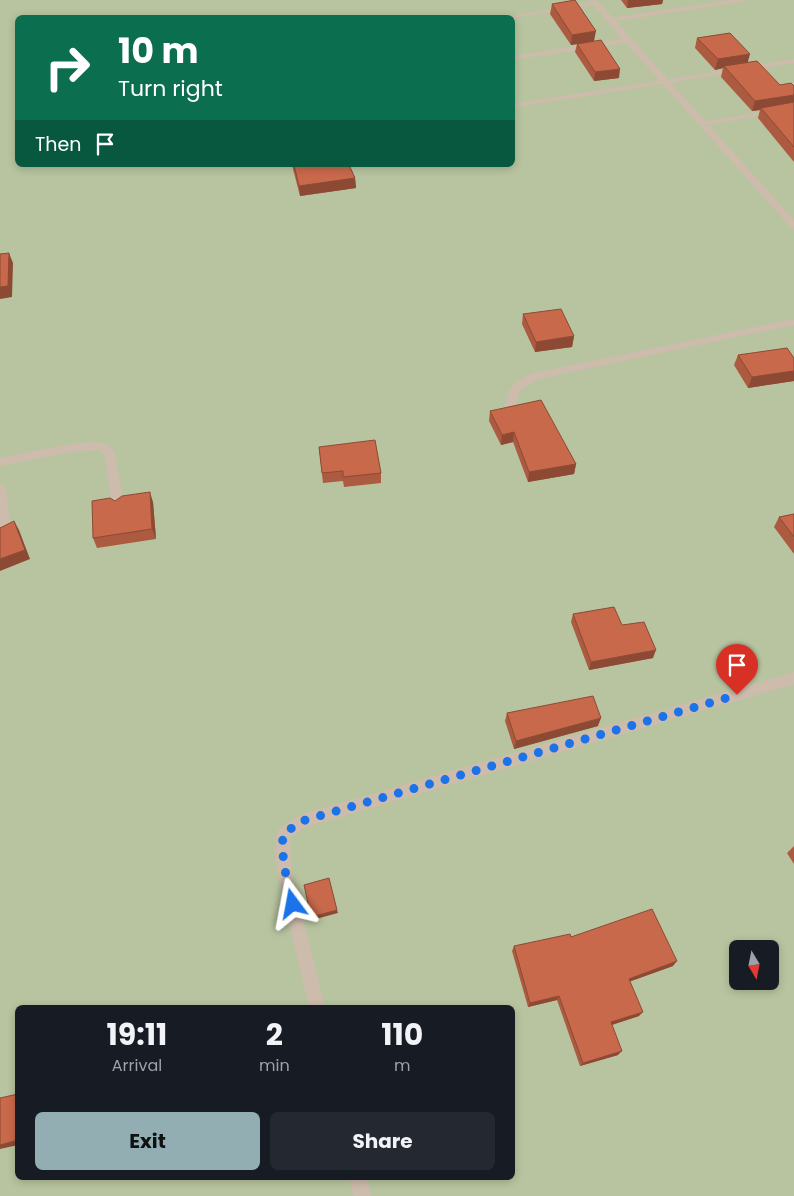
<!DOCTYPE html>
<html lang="en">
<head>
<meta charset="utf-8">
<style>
  :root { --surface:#171b24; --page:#242831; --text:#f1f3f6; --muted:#9ea1a6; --accent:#92aeb2 }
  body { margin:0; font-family:Poppins,sans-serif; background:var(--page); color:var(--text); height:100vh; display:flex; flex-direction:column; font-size:19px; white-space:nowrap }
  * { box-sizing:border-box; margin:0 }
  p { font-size:16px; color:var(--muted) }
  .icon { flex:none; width:28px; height:28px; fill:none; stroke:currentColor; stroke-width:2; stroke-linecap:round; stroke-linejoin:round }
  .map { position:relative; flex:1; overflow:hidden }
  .details { position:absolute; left:15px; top:1005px; width:500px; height:175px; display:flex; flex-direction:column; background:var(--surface); border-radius:8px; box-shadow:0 2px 8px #0003 }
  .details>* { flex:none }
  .banner { position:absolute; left:15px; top:15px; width:500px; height:152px; border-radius:8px; box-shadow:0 2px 8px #0003; background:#0b6e4f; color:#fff; overflow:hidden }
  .needle { width:32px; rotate:170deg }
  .tools { position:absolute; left:729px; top:940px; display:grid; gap:10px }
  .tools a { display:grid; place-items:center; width:50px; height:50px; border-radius:8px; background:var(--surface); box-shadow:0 2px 8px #0003; font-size:25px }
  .pin { position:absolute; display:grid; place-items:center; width:42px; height:42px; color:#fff; margin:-51px -21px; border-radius:50% 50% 50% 0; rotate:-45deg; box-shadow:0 0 5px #0007 }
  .pin .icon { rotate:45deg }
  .me { position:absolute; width:55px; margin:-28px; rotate:347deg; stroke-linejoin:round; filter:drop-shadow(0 0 4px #0008) }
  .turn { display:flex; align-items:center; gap:18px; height:105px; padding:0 20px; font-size:22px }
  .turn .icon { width:65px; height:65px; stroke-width:2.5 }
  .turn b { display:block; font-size:35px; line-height:42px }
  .then { display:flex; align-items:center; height:48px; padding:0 20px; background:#0003; gap:10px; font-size:19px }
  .eta { display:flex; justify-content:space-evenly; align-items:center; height:85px; text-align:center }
  .eta b { font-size:30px; font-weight:700; line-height:35px }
  .action { display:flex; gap:10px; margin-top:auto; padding:10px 20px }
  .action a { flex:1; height:58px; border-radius:8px; background:var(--accent); color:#111; font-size:20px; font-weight:700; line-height:58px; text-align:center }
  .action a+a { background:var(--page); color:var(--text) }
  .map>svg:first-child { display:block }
  .green { fill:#b8c4a0; fill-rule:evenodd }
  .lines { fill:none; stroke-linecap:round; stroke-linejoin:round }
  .lane { fill:#cdbbac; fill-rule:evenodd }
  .street { fill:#cdbbac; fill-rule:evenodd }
  .wall { fill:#ac5a40 }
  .shaded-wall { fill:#8c4a34 }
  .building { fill:#c8694b; stroke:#8c4a34 }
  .route { stroke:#1a73e8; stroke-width:9; stroke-dasharray:0 16.2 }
</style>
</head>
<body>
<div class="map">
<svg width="794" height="1196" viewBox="0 0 794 1196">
  <rect width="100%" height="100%" fill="#f4ebe1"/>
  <path class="green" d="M0 0H794V1196H0ZM18 18H512V165H18ZM738 949H770V981H738ZM18 1008H512V1178H18Z"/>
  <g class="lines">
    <path class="lane" d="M728 0H746L742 2 610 22 606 20 610 18Z
      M794 59V63L512 108V104Z
      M794 106V110L703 126 699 124 703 122Z
      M794 319V325L539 379 520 390 513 414 509 415 504 411C508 388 512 382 533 373Z
      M92 442 106 443 115 453 124 505 122 508 118 509 112 505 104 455 99 450 65 453 0 466V458L65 445Z
      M0 483 6 487 11 531 9 534 5 536 0 533Z"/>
    <path class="street" d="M588 0 598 1 794 220V229L791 228 626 43 512 60V56L622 39 593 5 512 18H499L590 2Z
      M794 672V684L306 827 290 838 291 870 325 1008H309L277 870 275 851 278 829 302 814Z
      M349 1178H367L371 1196H353Z"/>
  </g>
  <path class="wall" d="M621 0H663L662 4 627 8Z
    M552 4 594 41 619 78 594 81 575 52 577 44 571 45 550 14Z
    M697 38 748 62 780 85 794 86V162L758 118 760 110 752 111 721 77 723 68 715 70 695 48Z
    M292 165H349L355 178 356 188 300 196Z
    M523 314 574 336 572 347 535 352 522 324Z
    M738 355 794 358V381L748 388 734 365Z
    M490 411 576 464 574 474 528 482 513 442 501 445 489 421Z
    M319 447 381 473V483L344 487 343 481 323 483Z
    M115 501 153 502 156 539 97 548 93 538Z
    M794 514V554L774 527 779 517Z
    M573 614 622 625 653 658 589 670 571 622Z
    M507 713 598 726 514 749 505 721Z
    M794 846V864L787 853Z
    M571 937 673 966 630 981 639 1016 612 1025 618 1055 580 1066 557 1000 528 1007 512 951 514 946Z"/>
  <path class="shaded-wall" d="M628 0H663L662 4 627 8Z
    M596 31 594 41 571 45 572 35Z
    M750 54 747 65 724 66 723 68 715 70 718 59Z
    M620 69 619 78 594 81 595 72Z
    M794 95V105L761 108 760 110 752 111 755 101Z
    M355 178 356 188 300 196 299 186Z
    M9 253 13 263 12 297 0 299V287Z
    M574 336 572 347 535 352 536 342Z
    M794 371V381L748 388 752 377Z
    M514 432 513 442 501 445 502 435Z
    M576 464 574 474 528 482 529 472Z
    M150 492 153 502 156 539 152 529Z
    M14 521 19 530 30 559 0 571V559Z
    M656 650 653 658 589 670 591 662Z
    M601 718 598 726 514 749 516 741Z
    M337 910 338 913 312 920 311 917Z
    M677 961 673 966 626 983 629 979Z
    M559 996 557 1000 528 1007 530 1003Z
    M643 1012 639 1016 608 1026 611 1022Z
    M622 1051 618 1055 580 1066 583 1063Z
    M18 1140V1145L0 1149V1145Z"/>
  <path class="building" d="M575 0 596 31 572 35 552 4Z
    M730 33 750 54 718 59 697 38Z
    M601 40 620 69 595 72 577 44Z
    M757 61 780 85 791 83 794 86V95L755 101 724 66Z
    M794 102V147L761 108Z
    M294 165H349L355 178 299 186Z
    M9 253 8 286 0 287V254Z
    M561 309 574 336 536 342 523 314Z
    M787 348 794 358V371L752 377 738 355Z
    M541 400 576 464 529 472 514 432 502 435 490 411Z
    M375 440 381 473 343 477V471L322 473 319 447Z
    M150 492 152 529 93 538 92 501 110 498 115 501 122 496Z
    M794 514V537L779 517Z
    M14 521 25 550 0 559V528Z
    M614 607 622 625 644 622 656 650 591 662 573 614Z
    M593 696 601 718 516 741 507 713Z
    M329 878 337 910 311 917 304 885Z
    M652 909 677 961 629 979 643 1012 611 1022 622 1051 583 1063 559 996 530 1003 514 946 570 934 571 937Z
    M18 1094V1140L0 1145V1098Z"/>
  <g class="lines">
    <path class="route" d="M293 904C287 881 281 859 283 834L302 821 737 695"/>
  </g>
</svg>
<div class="tools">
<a><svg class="needle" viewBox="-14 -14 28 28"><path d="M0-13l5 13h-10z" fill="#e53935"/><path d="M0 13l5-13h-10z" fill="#9ea1a6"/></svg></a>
</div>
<div class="pin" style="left:737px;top:695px;background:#d93025"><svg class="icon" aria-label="arrive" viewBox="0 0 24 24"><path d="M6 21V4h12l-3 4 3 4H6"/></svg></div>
<svg class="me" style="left:293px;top:904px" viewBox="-20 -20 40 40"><path d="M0-17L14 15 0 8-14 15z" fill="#1a73e8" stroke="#fff" stroke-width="4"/></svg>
<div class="banner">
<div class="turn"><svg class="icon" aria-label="right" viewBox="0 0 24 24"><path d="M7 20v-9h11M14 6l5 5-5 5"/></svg><div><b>10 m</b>Turn right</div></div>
<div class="then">Then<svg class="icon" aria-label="arrive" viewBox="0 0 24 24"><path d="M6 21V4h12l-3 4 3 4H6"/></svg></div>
</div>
<section class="details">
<div class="eta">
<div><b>19:11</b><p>Arrival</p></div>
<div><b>2</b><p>min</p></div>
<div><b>110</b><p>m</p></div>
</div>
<div class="action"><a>Exit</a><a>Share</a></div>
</section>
</div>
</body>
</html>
